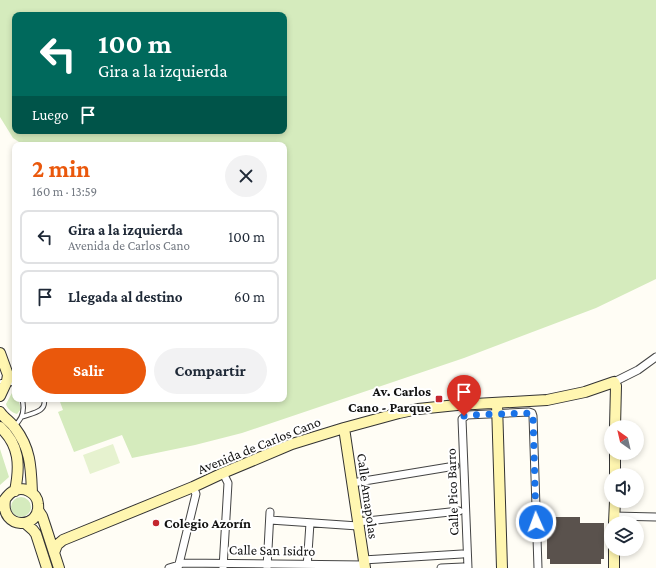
<!DOCTYPE html>
<html lang="es">
<head>
<meta charset="utf-8">
<style>
  :root { --surface:#fff; --page:#f2f2f3; --text:#1f2937; --muted:#747a83; --line:#e0e1e3; --accent:#ea580c }
  body { margin:0; font-family:"Crimson Pro",serif; background:var(--page); color:var(--text); height:100vh; display:flex; flex-direction:column; font-size:15px; white-space:nowrap }
  * { box-sizing:border-box; margin:0 }
  p { font-size:13px; color:var(--muted) }
  .icon { flex:none; width:22px; height:22px; fill:none; stroke:currentColor; stroke-width:2; stroke-linecap:round; stroke-linejoin:round }
  .map { position:relative; flex:1; overflow:hidden }
  .details { position:absolute; left:12px; top:142px; width:275px; height:260px; display:flex; flex-direction:column; background:var(--surface); border-radius:8px; box-shadow:0 2px 6px #0003 }
  .details>* { flex:none }
  .hud { position:absolute; left:12px; top:12px; width:275px; height:122px; border-radius:8px; box-shadow:0 2px 6px #0003; background:#00695c; color:#fff; overflow:hidden }
  .needle { width:26px; rotate:326deg }
  .buttons { position:absolute; left:604px; top:420px; display:grid; gap:8px }
  .buttons a { display:grid; place-items:center; width:40px; height:40px; border-radius:50%; background:var(--surface); box-shadow:0 2px 6px #0003; font-size:20px }
  .pin { position:absolute; display:grid; place-items:center; width:34px; height:34px; color:#fff; margin:-41px -17px; border-radius:50% 50% 50% 0; rotate:-45deg; box-shadow:0 0 4px #0007 }
  .pin .icon { rotate:45deg }
  .me { position:absolute; width:44px; margin:-22px; rotate:358deg; stroke-linejoin:round; filter:drop-shadow(0 0 3px #0008) }
  .turn { display:flex; align-items:center; gap:14px; height:84px; padding:0 20px; font-size:18px }
  .turn .icon { width:52px; height:52px; stroke-width:2.5 }
  .turn b { display:block; font-size:28px; line-height:34px }
  .then { display:flex; align-items:center; height:38px; padding:0 20px; background:#0003; gap:8px; font-size:15px }
  .round { display:grid; place-items:center; flex:none; width:42px; height:42px; border-radius:21px; background:var(--page) }
  .headline { display:flex; align-items:center; justify-content:space-between; height:68px; padding:0 20px }
  h1 { font-size:24px; font-weight:700; line-height:30px; color:var(--accent) }
  .primary-button { display:flex; gap:8px; margin-top:auto; padding:8px 20px }
  .primary-button a { flex:1; height:46px; border-radius:24px; background:var(--accent); color:#fff; font-size:16px; font-weight:700; line-height:46px; text-align:center }
  .primary-button a+a { background:var(--page); color:var(--text) }
  ul { padding:0; list-style:none }
  li { display:flex; align-items:center; gap:12px; height:54px; margin:0 8px 6px; padding:0 12px; border:2px solid var(--line); border-radius:8px }
  li div { flex:1 }
  li b { display:block; font-size:15px }
  li em { font-style:normal }
  .map>svg:first-child { display:block }
  .green { fill:#d5ebbd; fill-rule:evenodd }
  .pitch { fill:#e6f2cf }
  .building { fill:#5a524d }
  .lines { fill:none; stroke-linecap:round; stroke-linejoin:round }
  .lane-casing { stroke:#444; stroke-width:5.5 }
  .street-casing { stroke:#444; stroke-width:9 }
  .secondary-casing { stroke:#333; stroke-width:12 }
  .lane { stroke:#fff; stroke-width:3.5 }
  .street { stroke:#fff; stroke-width:7 }
  .secondary { stroke:#fff6b0; stroke-width:10 }
  .route { stroke:#1a73e8; stroke-width:7; stroke-dasharray:0 12.6 }
  .poi-dot { fill:#c4262e; stroke:#fff; stroke-width:1.5 }
  .labels { text-anchor:middle; dominant-baseline:central; stroke-width:4; stroke-linejoin:round; paint-order:stroke }
  .poi-label { font-size:14px; font-weight:bold; fill:#111; stroke:#fff; text-anchor:end }
  .street-label { font-size:14px; fill:#111; stroke:#fff }
</style>
</head>
<body>
<div class="map">
<svg width="656" height="568" viewBox="0 0 656 568">
  <rect width="100%" height="100%" fill="#fffdf5"/>
  <path class="green" d="M0 0H656V279L596 308 464 358 242 433 195 445 132 458 122 435 74 452 58 412 63 410 59 399H284V145H113L112 142 66 145H26L22 144 13 138 0 117ZM15 15H284V131H15Z
    M13 391H15V399H18L21 409 17 414C13 413 7 409 6 404Z
    M0 449 9 477 0 485Z
    M11 507a10 10 0 1 1 20 0a10 10 0 1 1-20 0Z"/>
  <path class="pitch" d="M113 444 120 463 90 474 83 455Z"/>
  <path class="building" d="M551 517H580V523H604V559H601V564H550V559H547V522H551Z"/>
  <g class="lines">
    <defs>
      <path id="lane" d="M0 382 7 381 15 385
        M22 417C32 413 47 412 44 399
        M14 426C23 419 25 410 22 399"/>
      <path id="street" d="M614 382 638 370 656 357
        M223 473 228 483 223 568
        M352 483 455 466
        M614 516 656 517
        M270 520 358 526
        M358 522 459 511
        M363 560 462 554
        M180 563 364 565
        M169 568 179 565
        M178 568 196 494 193 487
        M267 568 270 512
        M307 568 310 523
        M441 568 463 567
        M468 568 462 419 467 415 529 412 532 413 533 416 538 568"/>
      <path id="secondary" d="M0 353 8 375 7 381 0 396
        M497 404 502 568
        M0 412C4 418 11 422 15 428 31 449 31 468 32 493
        M0 427C20 445 20 466 15 491
        M344 428 365 568
        M615 475V453
        M0 506C4 501 7 495 12 492 22 485 37 492 38 504 41 530 0 530 5 500
        M38 510 42 516 46 528 59 568
        M25 523 33 530 36 534 47 568
        M614 523 615 501
        M54 553 57 545 63 540 193 487 223 473 292 444 344 428 399 413 418 409 457 405 547 400 585 392 614 382 616 386 615 427
        M614 568V549"/>
    </defs>
    <use href="#lane" class="lane-casing"/>
    <use href="#street" class="street-casing"/>
    <use href="#secondary" class="secondary-casing"/>
    <use href="#lane" class="lane"/>
    <use href="#street" class="street"/>
    <use href="#secondary" class="secondary"/>
  </g>
  <g class="lines">
    <path class="route" d="M464 416 467 415 532 413 533 416 536 522"/>
  </g>
  <g class="poi-dot">
    <rect x="435" y="395" width="8" height="8" rx="2"/>
    <circle cx="156" cy="523" r="4"/>
  </g>
  <g class="labels">
    <g class="poi-label">
      <text x="431" y="391">Av. Carlos<tspan x="431" dy="16">Cano - Parque</tspan></text>
      <text x="164" y="523" text-anchor="start">Colegio Azorín</text>
    </g>
    <g class="street-label">
      <text transform="translate(259 445) rotate(-22)">Avenida de Carlos Cano</text>
      <text transform="translate(452 492) rotate(-92)">Calle Pico Barro</text>
      <text transform="translate(368 496) rotate(82)">Calle Amapolas</text>
      <text transform="translate(272 550) rotate(1)">Calle San Isidro</text>
    </g>
  </g>
</svg>
<div class="buttons">
<a><svg class="needle" viewBox="-14 -14 28 28"><path d="M0-13l5 13h-10z" fill="#e53935"/><path d="M0 13l5-13h-10z" fill="#747a83"/></svg></a>
<a><svg class="icon" aria-label="sound" viewBox="0 0 24 24"><path d="M4 9h4l5-4v14l-5-4H4zM17 9q2 3 0 6"/></svg></a>
<a><svg class="icon" aria-label="layers" viewBox="0 0 24 24"><path d="M12 4l9 5-9 5-9-5zM3 14l9 5 9-5"/></svg></a>
</div>
<div class="pin" style="left:464px;top:416px;background:#d93025"><svg class="icon" aria-label="arrive" viewBox="0 0 24 24"><path d="M6 21V4h12l-3 4 3 4H6"/></svg></div>
<svg class="me" style="left:536px;top:522px" viewBox="-20 -20 40 40"><circle r="17" fill="#1a73e8" stroke="#fff" stroke-width="3"/><path d="M0-11L8 9 0 5-8 9z" fill="#fff"/></svg>
<div class="hud">
<div class="turn"><svg class="icon" aria-label="left" viewBox="0 0 24 24"><path d="M17 20v-9H6M10 6l-5 5 5 5"/></svg><div><b>100 m</b>Gira a la izquierda</div></div>
<div class="then">Luego<svg class="icon" aria-label="arrive" viewBox="0 0 24 24"><path d="M6 21V4h12l-3 4 3 4H6"/></svg></div>
</div>
<section class="details">
<div class="headline"><div><h1>2 min</h1><p>160 m · 13:59</p></div><a class="round"><svg class="icon" aria-label="close" viewBox="0 0 24 24"><path d="M6 6l12 12M18 6L6 18"/></svg></a></div>
<ul>
<li><svg class="icon" aria-label="left" viewBox="0 0 24 24"><path d="M17 20v-9H6M10 6l-5 5 5 5"/></svg><div><b>Gira a la izquierda</b><p>Avenida de Carlos Cano</p></div><em>100 m</em></li>
<li><svg class="icon" aria-label="arrive" viewBox="0 0 24 24"><path d="M6 21V4h12l-3 4 3 4H6"/></svg><div><b>Llegada al destino</b></div><em>60 m</em></li>
</ul>
<div class="primary-button"><a>Salir</a><a>Compartir</a></div>
</section>
</div>
</body>
</html>
